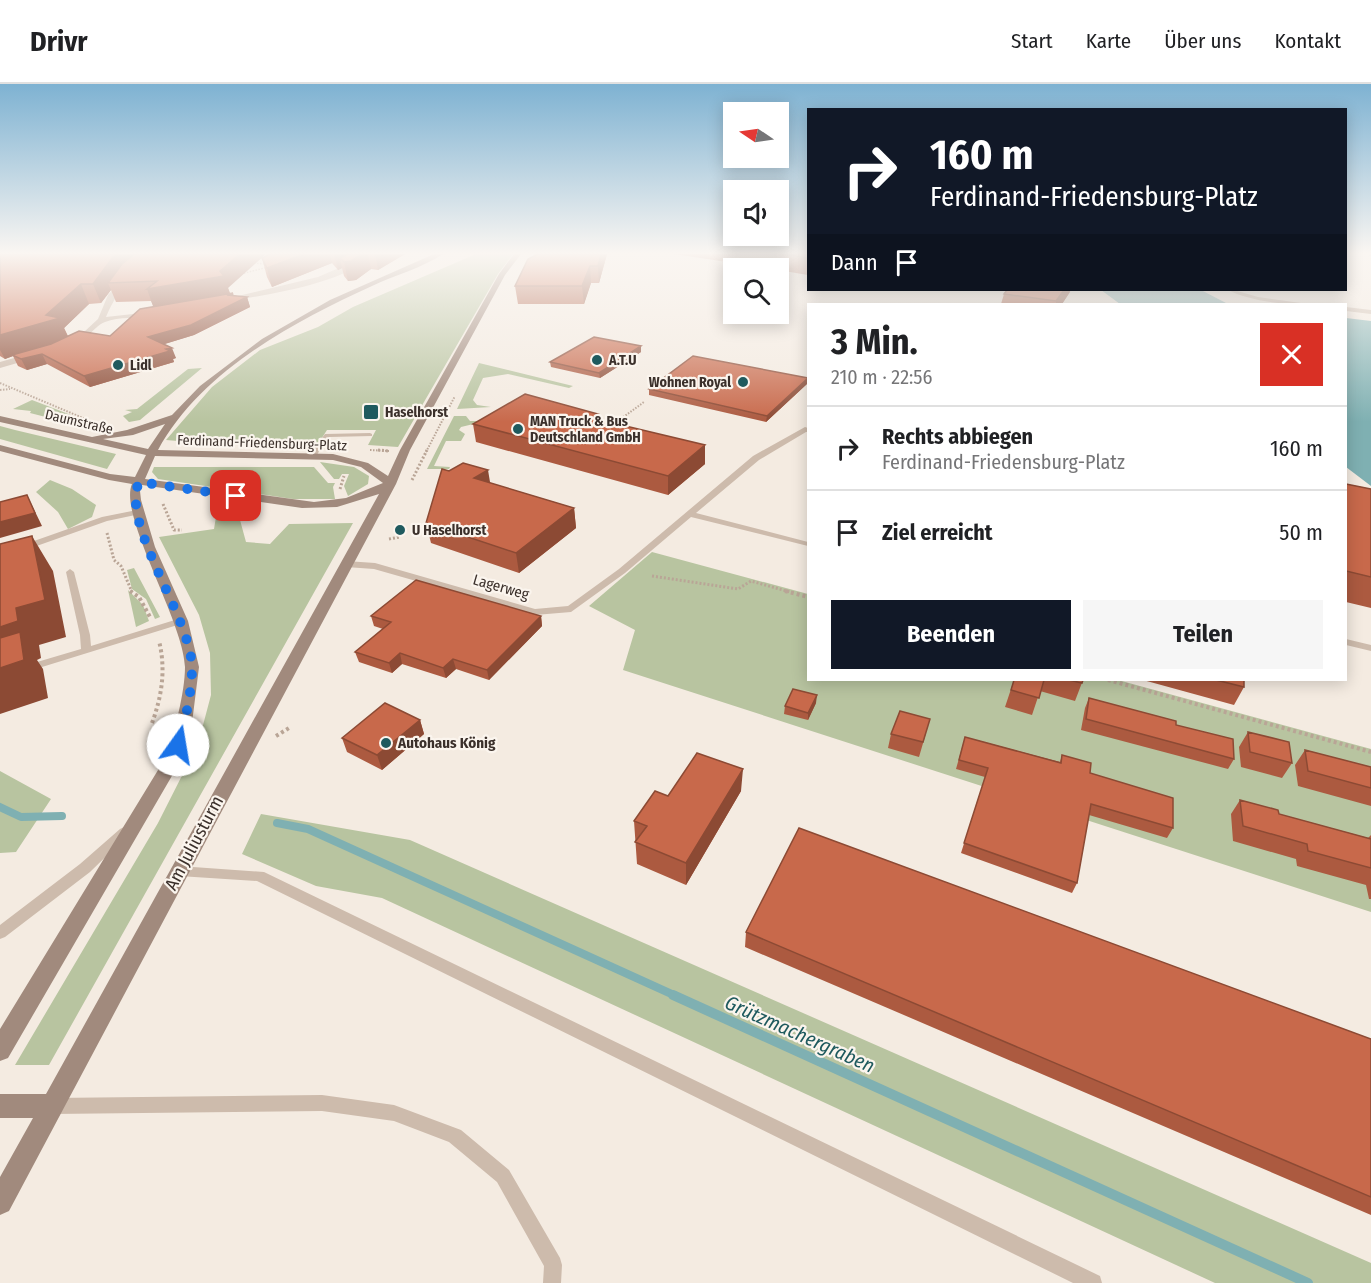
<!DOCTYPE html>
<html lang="de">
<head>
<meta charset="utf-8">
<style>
  :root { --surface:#fff; --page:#f6f6f6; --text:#202124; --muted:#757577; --line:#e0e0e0; --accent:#111827 }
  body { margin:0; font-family:"Fira Sans Condensed",sans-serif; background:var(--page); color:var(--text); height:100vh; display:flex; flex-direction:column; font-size:22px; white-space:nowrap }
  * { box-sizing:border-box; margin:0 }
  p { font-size:20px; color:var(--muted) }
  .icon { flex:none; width:33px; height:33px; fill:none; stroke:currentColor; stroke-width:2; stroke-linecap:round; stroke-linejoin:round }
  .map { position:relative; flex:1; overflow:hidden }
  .sheet { position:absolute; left:807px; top:219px; width:540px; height:378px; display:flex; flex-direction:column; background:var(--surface); border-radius:0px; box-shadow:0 3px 15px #0003 }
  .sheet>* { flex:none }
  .banner { position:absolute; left:807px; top:24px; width:540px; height:183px; border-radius:0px; box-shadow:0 3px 15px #0003; background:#111827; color:#fff; overflow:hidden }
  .needle { width:39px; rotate:283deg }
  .buttons { position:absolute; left:723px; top:18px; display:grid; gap:12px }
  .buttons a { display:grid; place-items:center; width:66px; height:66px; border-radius:0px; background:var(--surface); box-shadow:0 3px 15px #0003; font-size:30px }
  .pin { position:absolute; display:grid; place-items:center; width:51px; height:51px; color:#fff; margin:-26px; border-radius:12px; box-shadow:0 3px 9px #0006 }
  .me { position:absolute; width:66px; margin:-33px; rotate:13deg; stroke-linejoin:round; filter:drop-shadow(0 0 4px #0008) }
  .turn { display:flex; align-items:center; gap:21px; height:126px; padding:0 24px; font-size:27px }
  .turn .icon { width:78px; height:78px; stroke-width:2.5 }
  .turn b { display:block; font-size:42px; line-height:51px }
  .then { display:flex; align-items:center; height:57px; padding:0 24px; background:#0003; gap:12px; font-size:22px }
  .round { display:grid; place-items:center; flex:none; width:63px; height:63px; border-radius:0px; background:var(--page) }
  .summary { display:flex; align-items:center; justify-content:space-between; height:102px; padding:0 24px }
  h1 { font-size:36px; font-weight:700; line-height:45px }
  .button { display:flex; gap:12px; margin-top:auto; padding:12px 24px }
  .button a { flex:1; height:69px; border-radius:0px; background:var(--accent); color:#fff; font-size:24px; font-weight:700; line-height:69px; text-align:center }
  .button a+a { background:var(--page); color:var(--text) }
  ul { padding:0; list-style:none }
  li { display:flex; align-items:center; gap:18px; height:84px; padding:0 24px; border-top:2px solid var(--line) }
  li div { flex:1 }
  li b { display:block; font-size:22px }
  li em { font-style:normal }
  header { display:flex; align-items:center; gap:36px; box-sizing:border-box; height:84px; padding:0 30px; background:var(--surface); border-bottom:2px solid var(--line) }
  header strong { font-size:28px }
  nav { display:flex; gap:33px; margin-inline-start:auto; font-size:21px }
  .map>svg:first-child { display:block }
  .green { fill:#b8c4a0 }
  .water { fill:#7fb0b2 }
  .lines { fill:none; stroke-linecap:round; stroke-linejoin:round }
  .stream-far1 { stroke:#7fb0b2; stroke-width:8 }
  .stream { stroke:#7fb0b2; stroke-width:10 }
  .path-far3 { stroke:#b9a596; stroke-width:1.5; stroke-dasharray:1.5 1.5; stroke-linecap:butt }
  .path-far2 { stroke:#b9a596; stroke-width:2; stroke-dasharray:1.5 1.5; stroke-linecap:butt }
  .path-far1 { stroke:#b9a596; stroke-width:3; stroke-dasharray:2 2; stroke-linecap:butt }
  .path { stroke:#b9a596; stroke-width:4; stroke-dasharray:3 3; stroke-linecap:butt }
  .service { fill:#cdbbac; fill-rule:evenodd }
  .minor { fill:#cdbbac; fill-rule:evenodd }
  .secondary { fill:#a18a7d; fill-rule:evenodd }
  .wall { fill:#ac5a40; fill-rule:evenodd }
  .shaded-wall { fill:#8c4a34 }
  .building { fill:#c8694b; stroke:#8c4a34; stroke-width:1.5 }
  .route { stroke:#1a73e8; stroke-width:10; stroke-dasharray:0 18 }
  .poi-dot { fill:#1f5a5e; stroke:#fbf5ee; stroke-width:2 }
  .labels { text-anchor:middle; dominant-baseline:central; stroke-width:4.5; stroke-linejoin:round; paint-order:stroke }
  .far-poi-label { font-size:14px; font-weight:bold; fill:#3b302b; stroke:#fbf5ee; text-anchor:start }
  .far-street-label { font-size:14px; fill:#3b302b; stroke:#fbf5ee }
  .street-label { font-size:15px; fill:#3b302b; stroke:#fbf5ee }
  .poi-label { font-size:15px; font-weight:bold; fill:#3b302b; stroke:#fbf5ee; text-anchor:start }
  .near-street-label { font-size:18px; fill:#3b302b; stroke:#fbf5ee }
  .near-water-label { font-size:20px; font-style:italic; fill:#1f5a5e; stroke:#fbf5ee }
</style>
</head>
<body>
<header>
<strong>Drivr</strong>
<nav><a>Start</a><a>Karte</a><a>Über uns</a><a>Kontakt</a></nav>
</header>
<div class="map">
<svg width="1371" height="1199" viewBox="0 0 1371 1199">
  <rect width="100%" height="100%" fill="#f4ebe1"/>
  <path class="green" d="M476 170H513L498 190 398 363 368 361 376 346H327L318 360 202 359 166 356 212 303 260 266 318 243 353 223Z
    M479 279 573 302 569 304 508 290 483 294 473 316 477 321 491 323 457 325Z
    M202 284 140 336 129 338 123 332 132 328 125 326 137 325 188 285Z
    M32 316 92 339 102 343 93 345 30 329 31 327 13 325Z
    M454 332H466L470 337H486L461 343 459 346 465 350 461 357H446L434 382 450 383 449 385H427Z
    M0 342 15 346 116 370 107 385 0 355Z
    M320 378 354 383 369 392 368 400 348 412 344 402 349 390H342L339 395H334Z
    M154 383H314L328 399H335L333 403 335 415H293L158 395 152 388Z
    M50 396 72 405 96 421 92 433 68 445 58 428 36 408Z
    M216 433 240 436 246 458 270 460 289 440 353 439 49 981H15L158 739 198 660 211 611 210 569 199 531 159 453 214 445Z
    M652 468 808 510V596H1118L1371 665V828L623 586 635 546 589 522Z
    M134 484 160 533 155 535 146 515 132 505 127 486Z
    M128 506 143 521 149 537 136 543Z
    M0 687 51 715 16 768 0 769Z
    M261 730 410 756 1371 1179V1199H1215L382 814 316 802 242 770Z"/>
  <path class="water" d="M1101 206H1201L1226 219 1236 220H1120Z
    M1346 234 1371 237V402L1346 383Z"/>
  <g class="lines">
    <path class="stream-far1" d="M0 723 21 733 62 732
      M277 739 308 745 676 912"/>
    <path class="stream" d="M673 911 1308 1199"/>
    <path class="path-far3" d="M251 179 267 180
      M241 190 268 183"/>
    <path class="path-far2" d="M0 299 97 340
      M0 306 10 305
      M611 342 644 318
      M370 366 389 367
      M426 368 455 312"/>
    <path class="path-far1" d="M378 366 389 367
      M412 396 427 366
      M340 405 344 392
      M163 420 174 446H182
      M107 449 114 476 121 482 132 508
      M389 455 400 453
      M652 492 738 505 751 497 790 508"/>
    <path class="path" d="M130 507 139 513 150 533
      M785 507 808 513
      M1108 596 1371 668
      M152 639C162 612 166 585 159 557
      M276 652 289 644"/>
    <path class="service" d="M1369 170H1371V172H1369Z
      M1228 206H1234L1258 213 1308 220C1286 222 1247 216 1228 206Z
      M1346 223 1371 226V230L1346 227Z
      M805 343 808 344V348H806L759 376 696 429 808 458V462L691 433 625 489 571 528 535 531 374 485 346 483 342 480 346 477 375 479 535 525 568 522 619 485 753 372Z
      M370 349 372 350V352L329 353 314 375 307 373 325 350Z
      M137 426H140V430L107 437 0 475V469L102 433Z
      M70 485 74 488 90 551 91 562 178 535 181 534 186 537 184 539 0 596V589L81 565 80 551 66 488Z
      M1346 555 1371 561V567L1346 561Z
      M124 743 128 745 130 748 128 751 90 788 5 853 0 855V841L80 780 120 745Z
      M179 782 264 788 1100 1192 1102 1199H1073L257 797 179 792 174 791 172 787 174 783Z
      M322 1011 394 1021 461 1046 509 1086 560 1174 562 1181 561 1199H543L544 1182 497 1098 449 1058 394 1037 322 1027 52 1030 46 1028 44 1022 46 1016 52 1014Z"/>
    <path class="minor" d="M153 170H160C134 195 121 198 106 233L151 228 154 232C138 235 119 232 105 238 92 243 86 261 68 260V256L84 248 98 235 108 211 120 198Z
      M371 170H379C336 201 276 209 225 218L221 216 318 193Z
      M35 268 38 269V273L0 284V278Z"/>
    <path class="secondary" d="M434 170H443C422 184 395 191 372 202 293 238 201 287 158 366L333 370 368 379 388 392 400 366 499 190 514 170H521L505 191 410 366 396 400 9 1127 0 1131V1093L33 1034H0V1010H46L379 410 337 423 302 424 142 401 140 407 141 416 155 463 188 537 199 583 191 647 180 678 8 974 0 977V945L166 673C174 649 185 609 185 583 184 538 118 431 132 400L109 396 0 367V361L110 390 135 393 146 371 0 338V332L92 353 127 346 172 331 200 302 262 255 330 216ZM165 340 148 365 103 355 133 351ZM155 372 333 376 361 383 383 399 346 414 314 418 145 395Z"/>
  </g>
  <path class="wall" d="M0 170 228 204 230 209 234 212 247 213 250 223 194 251 164 260 176 274 173 275 174 278 90 303 47 280 27 286 18 282 13 272 5 275 0 272ZM111 206 116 218 151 217 154 223 110 252H68L64 244 89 220 101 219Z
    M270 170H405L378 186 371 185 356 196 348 197 344 192 342 184 338 186 332 179 272 203 267 193 262 174Z
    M607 170 599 199H591L584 220H518L515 202Z
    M674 170H808V191L778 186V184H767Z
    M1070 208 1062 220H1001L1004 210Z
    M641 268 600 294 551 283 550 278Z
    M808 299 766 338 649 311V305Z
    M473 340 705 380 668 411 476 358Z
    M490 399 574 424 576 444 519 489 431 459 426 439Z
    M1346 400 1371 405V524L1346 518Z
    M371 532H541L542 542 489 596 456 585 446 594 402 580 392 589 359 578 355 568 383 545 374 542Z
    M1014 596H1083L1075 617 1040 607 1032 631 1005 623Z
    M1143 596H1244V603L1234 621Z
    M1089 614 1176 641 1234 675 1228 685 1081 646 1085 624Z
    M816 619 808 636 784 630 785 622Z
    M420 636 424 650 382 686 347 668 342 654Z
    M1248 648 1292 679 1282 694 1241 683 1239 663Z
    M926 649 919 673 888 664 891 650Z
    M965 653 1060 678 1062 671 1173 744 1167 754 1089 731 1077 799 1072 809 961 769 985 693 956 685Z
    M1305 666 1371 683V722L1298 702 1295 681Z
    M741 707 686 801 637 780 634 737 668 712Z
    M1240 716 1279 730 1368 754 1371 751V815H1369L1366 801 1297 782 1296 775 1233 757 1231 730Z
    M746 848 1371 955V1131L745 863Z"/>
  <path class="shaded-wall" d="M118 170H149L108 199 111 206 101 219 93 200 113 173Z
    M240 170H266L228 204 230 210 233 209 236 218 247 213 250 223 194 251 152 264 148 253 154 225 147 205 220 187Z
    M304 170H330L332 179 272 203 267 184Z
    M334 170H368L371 185 356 196 348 197 344 178 340 174 342 184 338 186Z
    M375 170H405L378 186Z
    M601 170H607L599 199 598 182Z
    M590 182 591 199 584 220 582 202Z
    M81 200 89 220 64 244 69 255 12 271 13 272 5 275 0 266V251L46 231Z
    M1064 206H1071L1062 220H1056V217Z
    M641 262V268L600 294 599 289Z
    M172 264 176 274 173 275 174 278 90 303 84 292Z
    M42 270 47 280 27 286 21 275Z
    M808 294V299L766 338 767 332Z
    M598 330 600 348 592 334Z
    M705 361V380L668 411V392Z
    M488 386 491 404 474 394Z
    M27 411 42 442 0 454V438Z
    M574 424 576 444 519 489 516 469Z
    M32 452 53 487 66 553 39 561 41 574 37 576 43 585 48 614 0 630V543L16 524Z
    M541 532 542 542 489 596 487 586Z
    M400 569 402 580 392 589 389 579Z
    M453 575 456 585 446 594 443 584Z
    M817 611 816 619 808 636V629Z
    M420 636 424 650 382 686 377 671Z
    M743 685 741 707 686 801V779Z"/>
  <path class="building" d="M0 170H118L113 173 93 200H81L46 231 60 234 0 251Z
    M134 170H240L220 187 224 192 147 205 157 197 108 199 122 180Z
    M270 170H304L267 184 262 174Z
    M348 170H362L351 177 344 178 340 174Z
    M538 170H601L598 182H590L582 202H515L528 175Z
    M784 170H808V174Z
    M1007 206H1064L1056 217 1004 210Z
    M233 209 227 211 247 213 191 241 148 253 172 264 166 265 170 267 84 292 42 270 21 275 12 271 51 260 79 247 110 252 140 225Z
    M594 253 641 262 599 289 550 278Z
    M693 272 808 294 767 332 649 305Z
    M525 310 598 330 592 334 705 361 668 392 473 340Z
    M463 379 488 386 474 394 574 424 516 469 426 439 442 385 449 387Z
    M1346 400 1371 405V493L1346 487Z
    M27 411 35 429 0 438V418Z
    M32 452 45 516 16 524 18 537 0 543V460Z
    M416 496 541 532 487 586 453 575 443 584 400 569 389 579 355 568 391 538 371 532Z
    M20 548 24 576 0 584V554Z
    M1014 596H1044L1039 614 1011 606Z
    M1069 596H1083L1082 599Z
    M1216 596H1244V603Z
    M793 605 817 611 808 629 785 622Z
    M1089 614 1176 637V641L1233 655 1234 675 1086 635Z
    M385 619 420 636 377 671 342 654Z
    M900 627 930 635 923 658 891 650Z
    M1248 648 1289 658 1292 679 1250 668Z
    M965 653 1061 679 1062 671 1091 679 1090 689 1173 714V744L1091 720 1077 799 964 759 988 684 959 676Z
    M1305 666 1371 683V704L1308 687Z
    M697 669 743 685 686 779 635 758 647 742 634 737 655 707 668 712Z
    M1240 716 1278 726 1279 730 1371 755V784L1308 767 1307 760 1243 742Z
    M799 744 1371 955V1113L746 848Z"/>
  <linearGradient id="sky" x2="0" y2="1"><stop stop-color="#7eb2d2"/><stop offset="0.5" stop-color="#faf6f2"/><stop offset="1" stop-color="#faf6f2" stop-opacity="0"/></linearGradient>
  <rect width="1371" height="338" fill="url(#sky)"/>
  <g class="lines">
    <path class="route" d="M178 661C185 640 192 606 192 584 191 532 120 441 139 398L236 412"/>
  </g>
  <g class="poi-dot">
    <circle cx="597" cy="276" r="6"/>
    <circle cx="118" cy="281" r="6"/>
    <circle cx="743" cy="298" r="6"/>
    <rect x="363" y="320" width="16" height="16" rx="3"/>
    <circle cx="518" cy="345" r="6"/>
    <circle cx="400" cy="446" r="6"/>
    <circle cx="386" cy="659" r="6"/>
  </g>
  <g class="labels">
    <g class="far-poi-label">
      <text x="609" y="276">A.T.U</text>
      <text x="130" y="281">Lidl</text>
      <text x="731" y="298" text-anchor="end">Wohnen Royal</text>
      <text x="385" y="328">Haselhorst</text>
      <text x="530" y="337">MAN Truck &amp; Bus<tspan x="530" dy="16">Deutschland GmbH</tspan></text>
      <text x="412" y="446">U Haselhorst</text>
    </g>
    <g class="far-street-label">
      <text transform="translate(79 338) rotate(13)">Daumstraße</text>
      <text transform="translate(262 359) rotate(2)">Ferdinand-Friedensburg-Platz</text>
    </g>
    <g class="street-label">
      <text transform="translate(501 503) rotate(16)">Lagerweg</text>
    </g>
    <g class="poi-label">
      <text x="398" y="659">Autohaus König</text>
    </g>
    <g class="near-street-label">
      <text transform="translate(194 759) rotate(-62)">Am Juliusturm</text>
    </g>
    <g class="near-water-label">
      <text transform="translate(800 950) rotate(24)">Grützmachergraben</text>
    </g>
  </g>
</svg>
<div class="buttons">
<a><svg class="needle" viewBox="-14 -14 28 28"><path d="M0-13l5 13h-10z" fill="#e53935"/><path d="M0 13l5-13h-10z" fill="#757577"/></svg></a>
<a><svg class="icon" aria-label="sound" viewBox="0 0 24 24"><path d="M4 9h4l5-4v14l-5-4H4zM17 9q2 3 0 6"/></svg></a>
<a><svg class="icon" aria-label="search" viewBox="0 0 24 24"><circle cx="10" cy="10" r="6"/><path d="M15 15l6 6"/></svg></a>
</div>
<div class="pin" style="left:236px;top:412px;background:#d93025"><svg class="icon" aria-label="arrive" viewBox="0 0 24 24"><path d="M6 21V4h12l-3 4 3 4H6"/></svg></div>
<svg class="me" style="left:178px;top:661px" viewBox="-20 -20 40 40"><circle r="19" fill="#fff"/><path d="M0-13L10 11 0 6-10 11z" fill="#1a73e8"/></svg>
<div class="banner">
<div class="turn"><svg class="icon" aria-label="right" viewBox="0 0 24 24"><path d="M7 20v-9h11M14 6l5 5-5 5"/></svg><div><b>160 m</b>Ferdinand-Friedensburg-Platz</div></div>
<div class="then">Dann<svg class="icon" aria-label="arrive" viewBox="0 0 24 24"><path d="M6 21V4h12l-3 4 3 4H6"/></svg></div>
</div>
<section class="sheet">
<div class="summary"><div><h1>3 Min.</h1><p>210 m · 22:56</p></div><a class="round" style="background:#d93025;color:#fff"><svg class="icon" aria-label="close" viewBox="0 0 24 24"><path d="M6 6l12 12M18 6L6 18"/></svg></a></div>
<ul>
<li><svg class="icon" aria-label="right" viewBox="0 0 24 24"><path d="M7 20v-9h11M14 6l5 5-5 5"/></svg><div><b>Rechts abbiegen</b><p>Ferdinand-Friedensburg-Platz</p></div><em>160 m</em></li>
<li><svg class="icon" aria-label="arrive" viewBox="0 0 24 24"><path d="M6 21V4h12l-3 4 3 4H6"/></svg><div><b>Ziel erreicht</b></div><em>50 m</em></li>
</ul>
<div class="button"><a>Beenden</a><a>Teilen</a></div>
</section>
</div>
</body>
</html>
